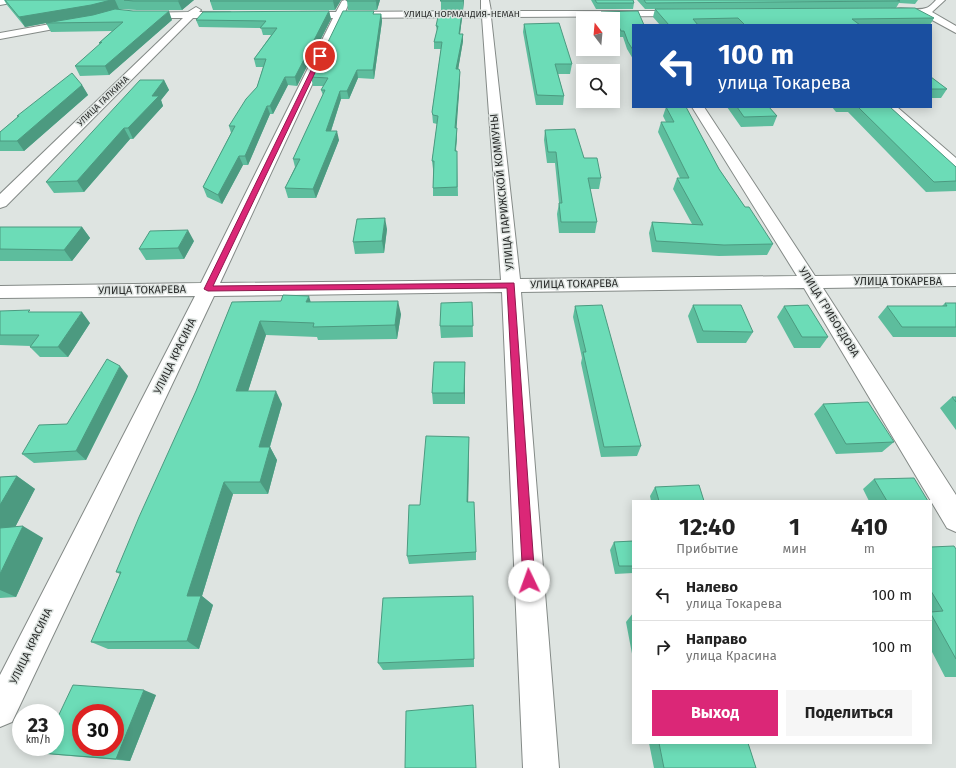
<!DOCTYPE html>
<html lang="ru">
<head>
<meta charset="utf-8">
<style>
  :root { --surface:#fff; --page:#f6f6f6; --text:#222; --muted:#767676; --line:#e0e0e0; --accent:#db2777 }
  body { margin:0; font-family:"Fira Sans",sans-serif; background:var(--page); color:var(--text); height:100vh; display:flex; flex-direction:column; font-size:15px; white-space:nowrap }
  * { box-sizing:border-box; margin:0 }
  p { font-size:13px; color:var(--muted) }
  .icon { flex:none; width:22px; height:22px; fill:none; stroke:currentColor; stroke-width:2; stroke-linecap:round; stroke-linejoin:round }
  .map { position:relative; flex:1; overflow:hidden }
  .sheet { position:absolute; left:632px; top:500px; width:300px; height:244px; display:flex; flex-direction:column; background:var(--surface); border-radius:0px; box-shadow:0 2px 10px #0003 }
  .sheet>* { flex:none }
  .banner { position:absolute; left:632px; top:24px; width:300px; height:84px; border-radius:0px; box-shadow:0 2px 10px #0003; background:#1a4fa0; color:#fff; overflow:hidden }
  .needle { width:26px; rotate:344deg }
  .controls { position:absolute; left:576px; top:12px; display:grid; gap:8px }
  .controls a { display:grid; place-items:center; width:44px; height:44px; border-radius:0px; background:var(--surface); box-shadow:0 2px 10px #0003; font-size:20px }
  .speed { position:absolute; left:12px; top:704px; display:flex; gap:8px; font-size:20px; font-weight:700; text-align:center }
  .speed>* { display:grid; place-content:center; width:52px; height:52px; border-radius:50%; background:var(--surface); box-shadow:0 2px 10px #0003; line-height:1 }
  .speed small { font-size:10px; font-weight:400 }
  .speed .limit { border:6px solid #d22; background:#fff; color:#111 }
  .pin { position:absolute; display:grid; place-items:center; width:34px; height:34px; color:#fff; margin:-17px; border:2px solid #fff; border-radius:50%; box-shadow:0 1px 4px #0007 }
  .me { position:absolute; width:44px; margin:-22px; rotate:357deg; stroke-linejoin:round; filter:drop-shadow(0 0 3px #0008) }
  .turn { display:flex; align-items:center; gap:14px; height:84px; padding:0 20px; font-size:18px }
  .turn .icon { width:52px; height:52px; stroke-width:2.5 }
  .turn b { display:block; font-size:28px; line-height:34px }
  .eta { display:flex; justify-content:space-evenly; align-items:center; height:68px; text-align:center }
  .eta b { font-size:24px; font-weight:700; line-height:28px }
  .button { display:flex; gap:8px; margin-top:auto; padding:8px 20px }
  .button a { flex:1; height:46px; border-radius:0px; background:var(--accent); color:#fff; font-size:16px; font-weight:700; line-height:46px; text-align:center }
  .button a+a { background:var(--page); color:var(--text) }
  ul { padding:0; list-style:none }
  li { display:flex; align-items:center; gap:12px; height:52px; padding:0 20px; border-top:1px solid var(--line) }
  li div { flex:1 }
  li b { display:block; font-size:15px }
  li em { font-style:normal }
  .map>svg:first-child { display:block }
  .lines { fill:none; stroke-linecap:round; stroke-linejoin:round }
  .street-casing { stroke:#848a87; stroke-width:2 }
  .street { fill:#fff; fill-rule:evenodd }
  .wall { fill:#5dbd9d }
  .shaded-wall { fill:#4c9a80 }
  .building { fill:#6cdcb7; stroke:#4c9a80; fill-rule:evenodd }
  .route { fill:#db2777; stroke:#8e194d }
  .labels { text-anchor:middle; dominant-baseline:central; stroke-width:3; stroke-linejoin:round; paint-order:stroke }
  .far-street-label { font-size:9px; fill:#2c2e2d; stroke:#dee4e1 }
  .street-label { font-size:11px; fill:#2c2e2d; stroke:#dee4e1 }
</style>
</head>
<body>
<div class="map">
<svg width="956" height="768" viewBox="0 0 956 768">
  <rect width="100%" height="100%" fill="#dee4e1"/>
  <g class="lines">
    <defs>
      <path id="street" d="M0 0H17L16 2 0 5Z
        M345 0 349 3 345 12 481 11V0H489L491 11H687L689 13 687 15 684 16 491 17 520 279 797 276 692 107H704L815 276 956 274V286L823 288 956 495V532L947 528 804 288 521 292 559 768H523L502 292 214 296 12 722 0 727V675L195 296 0 298V286L201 283 333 18H301L296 15 301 12H336L342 1ZM482 17 501 280 220 283 343 18Z
        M936 0H945L932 12 956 26V33L923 15H893L888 12C897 4 916 12 926 8 930 7 933 3 936 0Z
        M196 7 201 10 199 12H230L235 15 230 18H193L6 206 0 208V194L183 18H141L136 15 138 13 188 12Z
        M78 19 81 20 83 22 81 24 0 39V33Z
        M883 107H897L956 158V169L951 168Z"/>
    </defs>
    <use href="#street" class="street-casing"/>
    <use href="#street" class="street"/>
  </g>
  <path class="wall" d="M4 0H194L182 10H137L119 9H117L172 20 109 75 80 76 75 66 100 45 99 43 112 31 51 32 46 23 25 27 7 5Z
    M341 0 335 10H213L210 1Z
    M380 0 377 10H348L347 1Z
    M441 0H464L463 10H441Z
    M591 0H633L634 3 633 9H596Z
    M637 0H918L915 4 899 3 896 8 645 9Z
    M655 9 934 18 930 25H660L653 17Z
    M329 11 331 19 297 86 288 85 273 114H270L248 165H243L222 204 207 197 203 187 231 133 229 126 257 87 263 67H256L254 59 271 35H263L261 28 199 27 196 20Z
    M462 12V18L460 34H463V41L458 69 460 72V80L456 128 457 136 456 151H457L458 196H433V169L432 161 437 124 433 123 432 112 441 49H434V42L437 31 436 26Z
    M601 12 633 25V59L627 49 623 37H620L615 27H613V19H600V18Z
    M374 14H381L382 21 374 79 358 78 349 99H341L331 131 339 140 316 198H288L285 188 295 167 293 159 323 95 321 90 324 86H313L311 77Z
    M524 24 572 64 570 74H558L564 96 563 105H536L523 32Z
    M931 77 947 89 941 98H931Z
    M164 80 169 90 161 100 163 106 133 139H130L84 192 54 193 46 182Z
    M82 85 88 95 24 151H0V132L18 117 17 116Z
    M666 107H686L719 169 745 207 773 244 767 255 719 256 652 252 649 233 652 222 692 224 673 189 677 178H680L658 132 661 122H666L663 116Z
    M727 107H769L777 116 773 126 741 127Z
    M832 107H890L956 167V191L926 192 848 112H836Z
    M545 130 584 158 601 178 599 189H590L597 222 595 233H559L557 214 559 203 555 163H547L544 140Z
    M0 227H82L90 238 72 261H0Z
    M387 229 384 253 355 254 353 242Z
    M194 241 184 259 146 260 139 249Z
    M232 302H311L401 314 397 339 318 340 317 337 266 335 248 391 282 404 270 447 277 460 268 494H233L202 596 213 605 199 649H108L91 642 120 574 116 572 196 391Z
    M472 302 473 337 441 338 440 326Z
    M945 303H956V337H893L878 317 887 306H942Z
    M693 305 753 332 746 343H697L688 316Z
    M575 306 641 446 637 456 601 457 581 363 582 358 573 317Z
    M784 306 828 337 820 348H794L777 317Z
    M0 311 32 312 90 323 68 357H40L30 347 31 346 0 345Z
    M465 373V404H433L432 393Z
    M128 376 86 460 34 463 22 454 67 424Z
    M952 397H956V430L940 408Z
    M823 404 894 442 882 452 836 454 814 414Z
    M469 437 468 502 476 552V560L409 564 407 556 420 505Z
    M17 476 35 489 15 527 43 538 16 597 0 598V477Z
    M874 479 928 501H869L863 489Z
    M655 487 704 501H651L650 496Z
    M633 541V573L615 574 610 550 614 542Z
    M931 547 956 549V677H945L931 650Z
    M473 596 474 667 383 670 378 663Z
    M633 613V659L626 622Z
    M156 695 130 761 58 755 40 753Z
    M649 743H748L756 768H654Z"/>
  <path class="shaded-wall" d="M111 0H115L119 9 96 15 46 23 25 27 19 17Z
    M180 0H194L182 10 178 1Z
    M334 0H341L335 10 333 1Z
    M376 0H380L377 10 376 1Z
    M463 0H464L463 10Z
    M169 11 172 20 109 75 105 66Z
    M329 11 331 19 297 86 295 77Z
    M462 12V18L459 41V34Z
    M381 14 382 21 374 79 373 70Z
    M463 34V41L457 76 456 69Z
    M357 70 358 78 349 99 347 91Z
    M460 72V80L456 136 455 128Z
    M285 77 288 85 273 114 270 106Z
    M164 80 169 90 161 100 163 106 133 139 128 128Z
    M82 85 88 95 24 151 17 141Z
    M340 91 341 99 328 140 326 131Z
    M267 106 270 114 248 165 245 156Z
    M124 128 130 139 84 192 77 181Z
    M457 128V136L455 159V151Z
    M337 131 339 140 316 198 313 189Z
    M239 156 243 165 222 204 218 195Z
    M385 218 387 229 384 253 382 241Z
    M82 227 90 238 72 261 64 250Z
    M188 230 194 241 184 259 178 248Z
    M309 296 313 310 306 302Z
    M398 301 401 314 397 339 395 325Z
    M82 312 90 323 68 357 58 347Z
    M260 321 266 335 244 404 236 391Z
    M465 362V404L464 393Z
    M120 366 128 376 86 460 76 451Z
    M276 391 282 404 266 460 259 447Z
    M469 437V447L468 512 467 502Z
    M270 447 277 460 268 494 260 482Z
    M17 476 35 489 8 541 0 536V505Z
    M224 482 233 494 202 596 213 605 199 649 187 641V596Z
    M23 526 43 538 16 597 0 590V574Z
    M144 690 156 695 130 761 116 759Z"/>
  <path class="building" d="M5 0H111L91 5 19 17Z
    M124 0H180L178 1H133Z
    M211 0H334L333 1H210Z
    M347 0H376V1H347Z
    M441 0H463V1H440Z
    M595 0H633L634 3H597Z
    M644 0H897L900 1 646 3Z
    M915 8 934 18 852 19 860 25H745L738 18 693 19 698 25H669L655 9Z
    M115 9 133 11H169L105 66H75L102 42 99 43 123 22 46 23 93 15Z
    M329 11 295 77H285L270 106H267L245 156H239L218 195 203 187 235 126H229L246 99 257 87 266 59H254L277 28H260L266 21 196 20 203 12Z
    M343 11H374L373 14H381L373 70H357L347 91H340L326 131H337L313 189 285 188 300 159H293L325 90H321L328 78 311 77Z
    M638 11 644 25H633V50L628 42 624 31H621L616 21H613V19H604L601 12Z
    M439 12H462L459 34H463L456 69H459L460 72 455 128H457L455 151H457V187L433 188 434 161H432L438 116 433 115 432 112 442 42H434L438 26H436Z
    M559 23 572 64H555L564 96 537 95 524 24Z
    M72 73 82 85 17 141H0V132L19 116H17Z
    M931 77 947 89H931Z
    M140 80H164L152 96H159L128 128H124L77 181 46 182Z
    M666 107H686L719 169 745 207H749L773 244 724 245 656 241 652 222 703 225 677 178H689L661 122H674Z
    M737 107H769L777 116 744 117Z
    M858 107H890L956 167V181L934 182Z
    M575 129 584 158H597L601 178H588L597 222H561L559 203H562L556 152H548L545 130Z
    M385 218 382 241 353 242 357 219Z
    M0 227H82L64 250 0 249Z
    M188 230 178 248 139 249 150 231Z
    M283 295 309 296 306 302 398 301 395 325 313 327 314 323 260 321 236 391H276L259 447H270L260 482H224L187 596H201L187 641 91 642 121 572H116L139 517 196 391 232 302 281 301Z
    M472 302 473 326H440L441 303Z
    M945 303H956V327H902L887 306H947Z
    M602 305 641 446 604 447 583 352H586L575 306Z
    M693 305H741L753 332 703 331Z
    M808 305 828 337H802L784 306Z
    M30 310 28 312H82L58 347H30L39 335H0V311Z
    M107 359 120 366 76 451 22 454 39 425 67 424Z
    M434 362H465L464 393H432Z
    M952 397H956V402Z
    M868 402 894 442 846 444 823 404Z
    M426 436 469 437 467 502H474L476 552 407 556 409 505H420Z
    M17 476 0 505V477Z
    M914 478 928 501H887L874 479Z
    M699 485 704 501H659L655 487Z
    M23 526 0 574V528Z
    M633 541V566H619L614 542Z
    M954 546 956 549V659L931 614V612L943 611 931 591V547Z
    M473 596 474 659 378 663 383 598Z
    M73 685 144 690 116 759 40 753 43 747H55V723ZM81 713H115V747H81Z
    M473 705 476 768H405L406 711Z
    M659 743H748L756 768H664Z"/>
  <path class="route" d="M320 54 323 56 213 286 514 283 535 581 533 585 529 587 525 585 523 581 507 288 208 291 204 289 318 56Z"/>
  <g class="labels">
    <g class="far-street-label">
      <text x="462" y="14">УЛИЦА НОРМАНДИЯ-НЕМАН</text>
      <text transform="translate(103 101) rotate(-44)">УЛИЦА ГАЛКИНА</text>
    </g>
    <g class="street-label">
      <text transform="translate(502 192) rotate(-96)">УЛИЦА ПАРИЖСКОЙ КОММУНЫ</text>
      <text x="898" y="281">УЛИЦА ТОКАРЕВА</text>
      <text transform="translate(574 284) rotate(-1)">УЛИЦА ТОКАРЕВА</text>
      <text transform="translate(142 290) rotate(-1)">УЛИЦА ТОКАРЕВА</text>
      <text transform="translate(829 312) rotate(58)">УЛИЦА ГРИБОЕДОВА</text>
      <text transform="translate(175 356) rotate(-64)">УЛИЦА КРАСИНА</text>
      <text transform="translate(31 646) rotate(-64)">УЛИЦА КРАСИНА</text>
    </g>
  </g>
</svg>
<div class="controls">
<a><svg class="needle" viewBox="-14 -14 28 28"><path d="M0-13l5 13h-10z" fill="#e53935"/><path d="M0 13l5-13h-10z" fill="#767676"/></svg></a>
<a><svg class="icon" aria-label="search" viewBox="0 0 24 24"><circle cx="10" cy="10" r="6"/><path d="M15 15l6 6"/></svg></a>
</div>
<div class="speed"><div>23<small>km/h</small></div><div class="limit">30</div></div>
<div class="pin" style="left:320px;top:56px;background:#d93025"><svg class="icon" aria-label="arrive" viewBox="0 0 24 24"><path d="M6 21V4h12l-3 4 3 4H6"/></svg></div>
<svg class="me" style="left:529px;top:581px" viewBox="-20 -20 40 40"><circle r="19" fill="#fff"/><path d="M0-13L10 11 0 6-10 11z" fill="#db2777"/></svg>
<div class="banner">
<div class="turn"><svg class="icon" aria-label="left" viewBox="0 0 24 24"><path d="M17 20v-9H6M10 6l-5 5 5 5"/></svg><div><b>100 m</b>улица Токарева</div></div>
</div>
<section class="sheet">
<div class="eta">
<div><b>12:40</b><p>Прибытие</p></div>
<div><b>1</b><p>мин</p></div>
<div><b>410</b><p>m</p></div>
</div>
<ul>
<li><svg class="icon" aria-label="left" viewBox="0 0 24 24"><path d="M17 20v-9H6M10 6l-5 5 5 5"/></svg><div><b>Налево</b><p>улица Токарева</p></div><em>100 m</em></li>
<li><svg class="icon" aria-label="right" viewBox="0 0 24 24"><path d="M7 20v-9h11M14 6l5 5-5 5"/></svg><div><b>Направо</b><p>улица Красина</p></div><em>100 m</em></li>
</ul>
<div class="button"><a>Выход</a><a>Поделиться</a></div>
</section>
</div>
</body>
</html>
